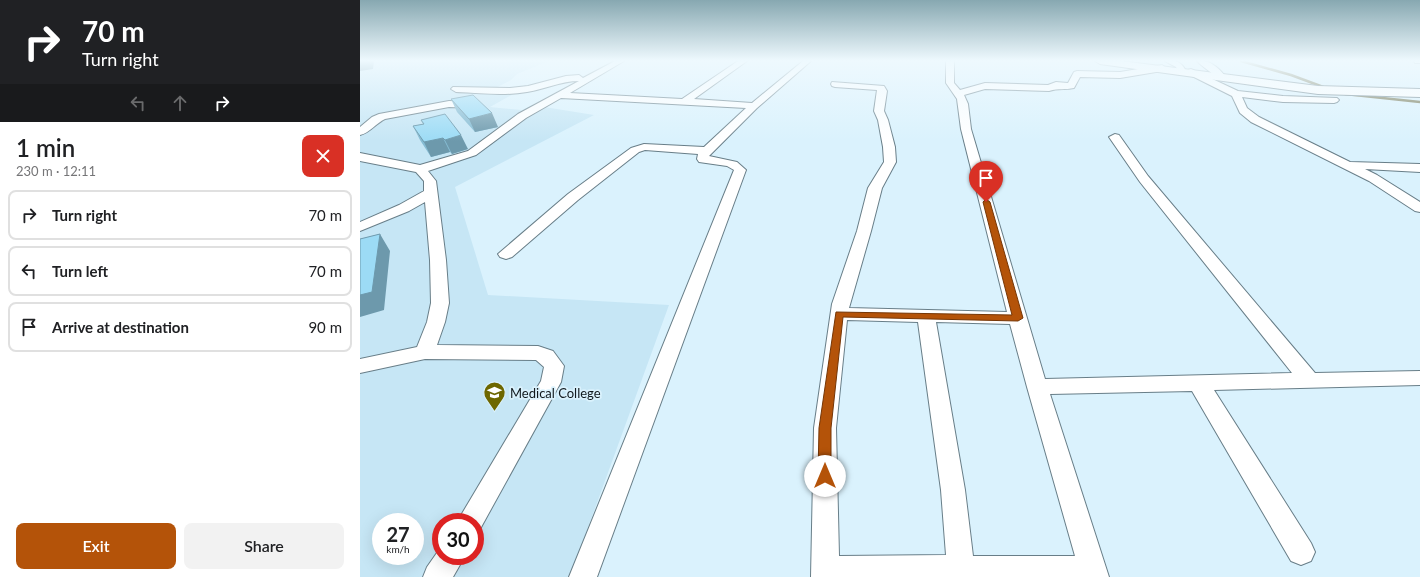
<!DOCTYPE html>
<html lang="en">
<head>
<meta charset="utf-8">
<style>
  :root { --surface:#fff; --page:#f2f2f2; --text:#202124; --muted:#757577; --line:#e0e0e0; --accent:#b45309 }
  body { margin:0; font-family:Lato,sans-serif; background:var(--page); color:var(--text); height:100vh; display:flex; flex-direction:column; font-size:15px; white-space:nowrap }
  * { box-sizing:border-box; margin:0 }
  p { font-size:13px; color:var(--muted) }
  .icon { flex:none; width:22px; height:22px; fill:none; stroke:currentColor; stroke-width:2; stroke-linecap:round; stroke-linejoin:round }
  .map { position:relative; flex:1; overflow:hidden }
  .side { display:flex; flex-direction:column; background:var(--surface); width:360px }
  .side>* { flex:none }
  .top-card { background:#202124; color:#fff; overflow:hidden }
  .speed { position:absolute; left:12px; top:513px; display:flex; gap:8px; font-size:20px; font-weight:700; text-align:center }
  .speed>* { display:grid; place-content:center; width:52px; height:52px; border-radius:50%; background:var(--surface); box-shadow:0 4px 16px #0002; line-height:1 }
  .speed small { font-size:10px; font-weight:400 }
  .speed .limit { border:6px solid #d22; background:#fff; color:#111 }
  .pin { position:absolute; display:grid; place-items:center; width:34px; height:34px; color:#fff; margin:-41px -17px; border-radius:50% 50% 50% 0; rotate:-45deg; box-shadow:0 0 4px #0007 }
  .pin .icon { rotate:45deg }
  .me { position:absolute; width:44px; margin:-22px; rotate:0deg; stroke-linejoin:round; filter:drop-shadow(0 0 3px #0008) }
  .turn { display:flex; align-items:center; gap:14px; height:84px; padding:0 16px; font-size:18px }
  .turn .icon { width:52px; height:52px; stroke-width:2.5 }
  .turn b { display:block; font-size:28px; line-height:34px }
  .lanes { display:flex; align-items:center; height:38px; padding:0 16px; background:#0003; justify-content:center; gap:20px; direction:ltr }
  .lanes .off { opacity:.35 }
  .round { display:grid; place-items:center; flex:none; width:42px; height:42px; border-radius:8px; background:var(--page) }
  .summary { display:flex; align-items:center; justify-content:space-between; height:68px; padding:0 16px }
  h1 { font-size:24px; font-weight:600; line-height:30px }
  .primary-button { display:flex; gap:8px; margin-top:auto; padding:8px 16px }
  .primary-button a { flex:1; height:46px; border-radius:8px; background:var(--accent); color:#fff; font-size:16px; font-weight:600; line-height:46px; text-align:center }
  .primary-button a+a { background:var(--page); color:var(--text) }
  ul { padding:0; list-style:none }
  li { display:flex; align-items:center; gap:12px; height:50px; margin:0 8px 6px; padding:0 8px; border:2px solid var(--line); border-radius:8px }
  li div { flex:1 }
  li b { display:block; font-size:15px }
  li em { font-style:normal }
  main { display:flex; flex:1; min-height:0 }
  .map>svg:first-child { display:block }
  .built { fill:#c6e6f5; fill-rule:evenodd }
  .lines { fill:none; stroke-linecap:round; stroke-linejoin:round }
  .stream { stroke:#6f704b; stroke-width:2.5 }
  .street-casing { stroke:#687e88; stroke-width:2 }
  .secondary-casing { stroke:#687e88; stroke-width:2 }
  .street { fill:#fff; fill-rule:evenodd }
  .secondary { fill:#fff; fill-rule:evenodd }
  .wall { fill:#86bcd3 }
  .shaded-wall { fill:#6d99ac }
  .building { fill:#9cdbf5; stroke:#6d99ac }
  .route { fill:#b45309; stroke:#753606 }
  .labels { text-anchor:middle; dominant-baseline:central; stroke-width:3.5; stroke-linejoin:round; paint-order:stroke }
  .near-poi-label { font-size:13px; fill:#11191d; stroke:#daf2fd; text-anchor:start }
</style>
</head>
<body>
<main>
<section class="side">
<div class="top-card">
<div class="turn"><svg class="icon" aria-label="right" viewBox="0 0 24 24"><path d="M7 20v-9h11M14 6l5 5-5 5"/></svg><div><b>70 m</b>Turn right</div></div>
<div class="lanes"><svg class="icon off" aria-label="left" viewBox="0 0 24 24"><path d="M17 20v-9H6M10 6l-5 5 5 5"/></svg><svg class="icon off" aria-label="ahead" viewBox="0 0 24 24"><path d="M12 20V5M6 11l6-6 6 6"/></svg><svg class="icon" aria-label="right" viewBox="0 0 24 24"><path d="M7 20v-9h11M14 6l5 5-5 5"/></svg></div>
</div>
<div class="summary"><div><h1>1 min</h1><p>230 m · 12:11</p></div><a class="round" style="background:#d93025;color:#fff"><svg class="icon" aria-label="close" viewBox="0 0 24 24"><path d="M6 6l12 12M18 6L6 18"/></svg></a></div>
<ul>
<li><svg class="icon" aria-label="right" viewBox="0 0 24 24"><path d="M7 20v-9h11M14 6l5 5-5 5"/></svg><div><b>Turn right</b></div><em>70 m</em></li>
<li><svg class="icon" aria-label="left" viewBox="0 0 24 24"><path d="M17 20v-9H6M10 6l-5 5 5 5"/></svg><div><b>Turn left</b></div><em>70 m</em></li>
<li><svg class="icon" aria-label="arrive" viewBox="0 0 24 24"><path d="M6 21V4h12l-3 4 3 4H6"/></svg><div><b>Arrive at destination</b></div><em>90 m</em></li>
</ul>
<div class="primary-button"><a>Exit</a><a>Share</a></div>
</section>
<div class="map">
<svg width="1060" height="577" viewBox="0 0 1060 577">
  <rect width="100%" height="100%" fill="#daf2fd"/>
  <path class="built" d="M0 61H189L157 74 151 80 130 91 155 93 130 107 162 110 172 105 234 115 95 187 128 295 309 305 210 577H0ZM21 522H55V556H21ZM81 522H115V556H81Z"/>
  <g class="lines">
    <path class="stream" d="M881 61 931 75 966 88
      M985 94 1060 102"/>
    <defs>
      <path id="street" d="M255 61H264L210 93 322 99 378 61H387L334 99 392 103 443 61H451L397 108 349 156 377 162 386 170 237 577H209L374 170 367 166 339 162 337 159 338 154 285 150 279 152 218 200 152 257 146 259 140 257 138 254 208 194 271 148 284 144 344 147 386 108 201 98 166 118 116 155 68 171 76 181 86 260 89 303 85 322 77 345 178 346 193 351 204 366 201 382 119 531 115 532V522H97L181 381 184 367 176 360 65 359 0 373V359L57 347 67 322 71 303 70 260 65 202 49 211 0 231V222L39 205 64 191V181L56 172 0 161V153L60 165 108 151 158 114 219 81C201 81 185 89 167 92 144 96 120 93 96 92L91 89 93 87 150 88 168 86 206 76 219 75 223 78Z
        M586 61H594V83L600 90 625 83 688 85 696 82 708 83 714 72 717 71 760 72 802 65 806 68 802 71 760 78 720 77 714 88C705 90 699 88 689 91L625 89 604 95 608 104 611 129 685 379 932 373 780 182 749 137 755 134 759 135 788 176 955 373 1060 371V385L854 390 951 543 955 552 951 561 941 565 931 561 832 391 690 394 749 577H451L454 428 472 304 497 231 508 188 524 162 523 147 518 120 514 111 517 90 475 87 472 86 471 84 472 82 524 86 527 91 524 111 528 120 535 147 536 162 522 188 511 231 489 308 647 312 601 129 597 99 586 83ZM487 320 558 322 581 490 586 555 479 556 476 428ZM576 322 650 324 667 387 715 556H613L605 490Z
        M805 61C815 60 821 61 826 71L822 74 819 73 816 67Z
        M837 61C849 59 858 67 865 76L861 79C858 78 839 64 837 61Z
        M1054 61H1060V63H1055Z
        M831 69 878 91 923 96 977 98 979 100 977 102 974 103 923 102 882 97 887 108 899 117 990 162 1060 164V172L1005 169 1017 175 1060 202V212L1055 211 1009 181 891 122 880 113 872 96 828 74 827 72 828 70Z
        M89 101 112 102 117 105 112 108 89 107 25 119C16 123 10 133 0 135V127L12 117 19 114Z
        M81 547V556H105L93 577H63L67 567Z"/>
      <path id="secondary" d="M735 61H761L958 86 1060 89V97L958 94 740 64Z"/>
    </defs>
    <use href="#street" class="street-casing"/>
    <use href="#secondary" class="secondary-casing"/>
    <use href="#street" class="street"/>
    <use href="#secondary" class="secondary"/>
  </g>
  <path class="wall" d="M91 99 138 127 115 132 97 112Z
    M61 120 108 149 92 154 90 152 71 157 60 140 53 126 63 124Z"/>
  <path class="shaded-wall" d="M0 61H14L13 69 0 71Z
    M132 113 138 127 115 132 109 119Z
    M101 135 108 149 92 154 85 140Z
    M83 138 90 152 71 157 64 142Z
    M20 234 30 251 24 310 0 317V295Z"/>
  <path class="building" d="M113 95 132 113 109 119 91 99Z
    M85 114 101 135 85 140 83 138 64 142 53 126 64 124 61 120Z
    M20 234 12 292 0 295V239Z"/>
  <linearGradient id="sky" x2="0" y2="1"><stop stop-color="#87a8b1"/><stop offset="0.43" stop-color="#eef9fe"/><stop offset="1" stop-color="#eef9fe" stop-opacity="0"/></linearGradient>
  <rect width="1060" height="141" fill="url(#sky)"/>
  <path class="route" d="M626 199 630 202 663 318 658 321 483 317 471 428V476L470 480 465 482 460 480 458 476 459 428 476 312 652 315 623 202Z"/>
  <defs>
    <symbol id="university-pin" viewBox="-11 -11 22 30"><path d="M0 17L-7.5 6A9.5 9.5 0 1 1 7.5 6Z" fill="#6d6700" stroke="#daf2fd"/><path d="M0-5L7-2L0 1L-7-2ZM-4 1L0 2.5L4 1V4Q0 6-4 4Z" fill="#fff"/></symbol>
  </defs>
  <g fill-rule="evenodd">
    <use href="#university-pin" x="122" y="380" width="25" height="34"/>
  </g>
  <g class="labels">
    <g class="near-poi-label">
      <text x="150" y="393">Medical College</text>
    </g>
  </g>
</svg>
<div class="speed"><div>27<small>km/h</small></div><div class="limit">30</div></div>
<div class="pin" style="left:626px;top:202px;background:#d93025"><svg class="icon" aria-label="arrive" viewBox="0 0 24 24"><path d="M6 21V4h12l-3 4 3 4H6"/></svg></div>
<svg class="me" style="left:465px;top:476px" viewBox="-20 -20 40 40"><circle r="19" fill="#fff"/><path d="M0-13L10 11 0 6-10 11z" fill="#b45309"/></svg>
</div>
</main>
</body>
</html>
